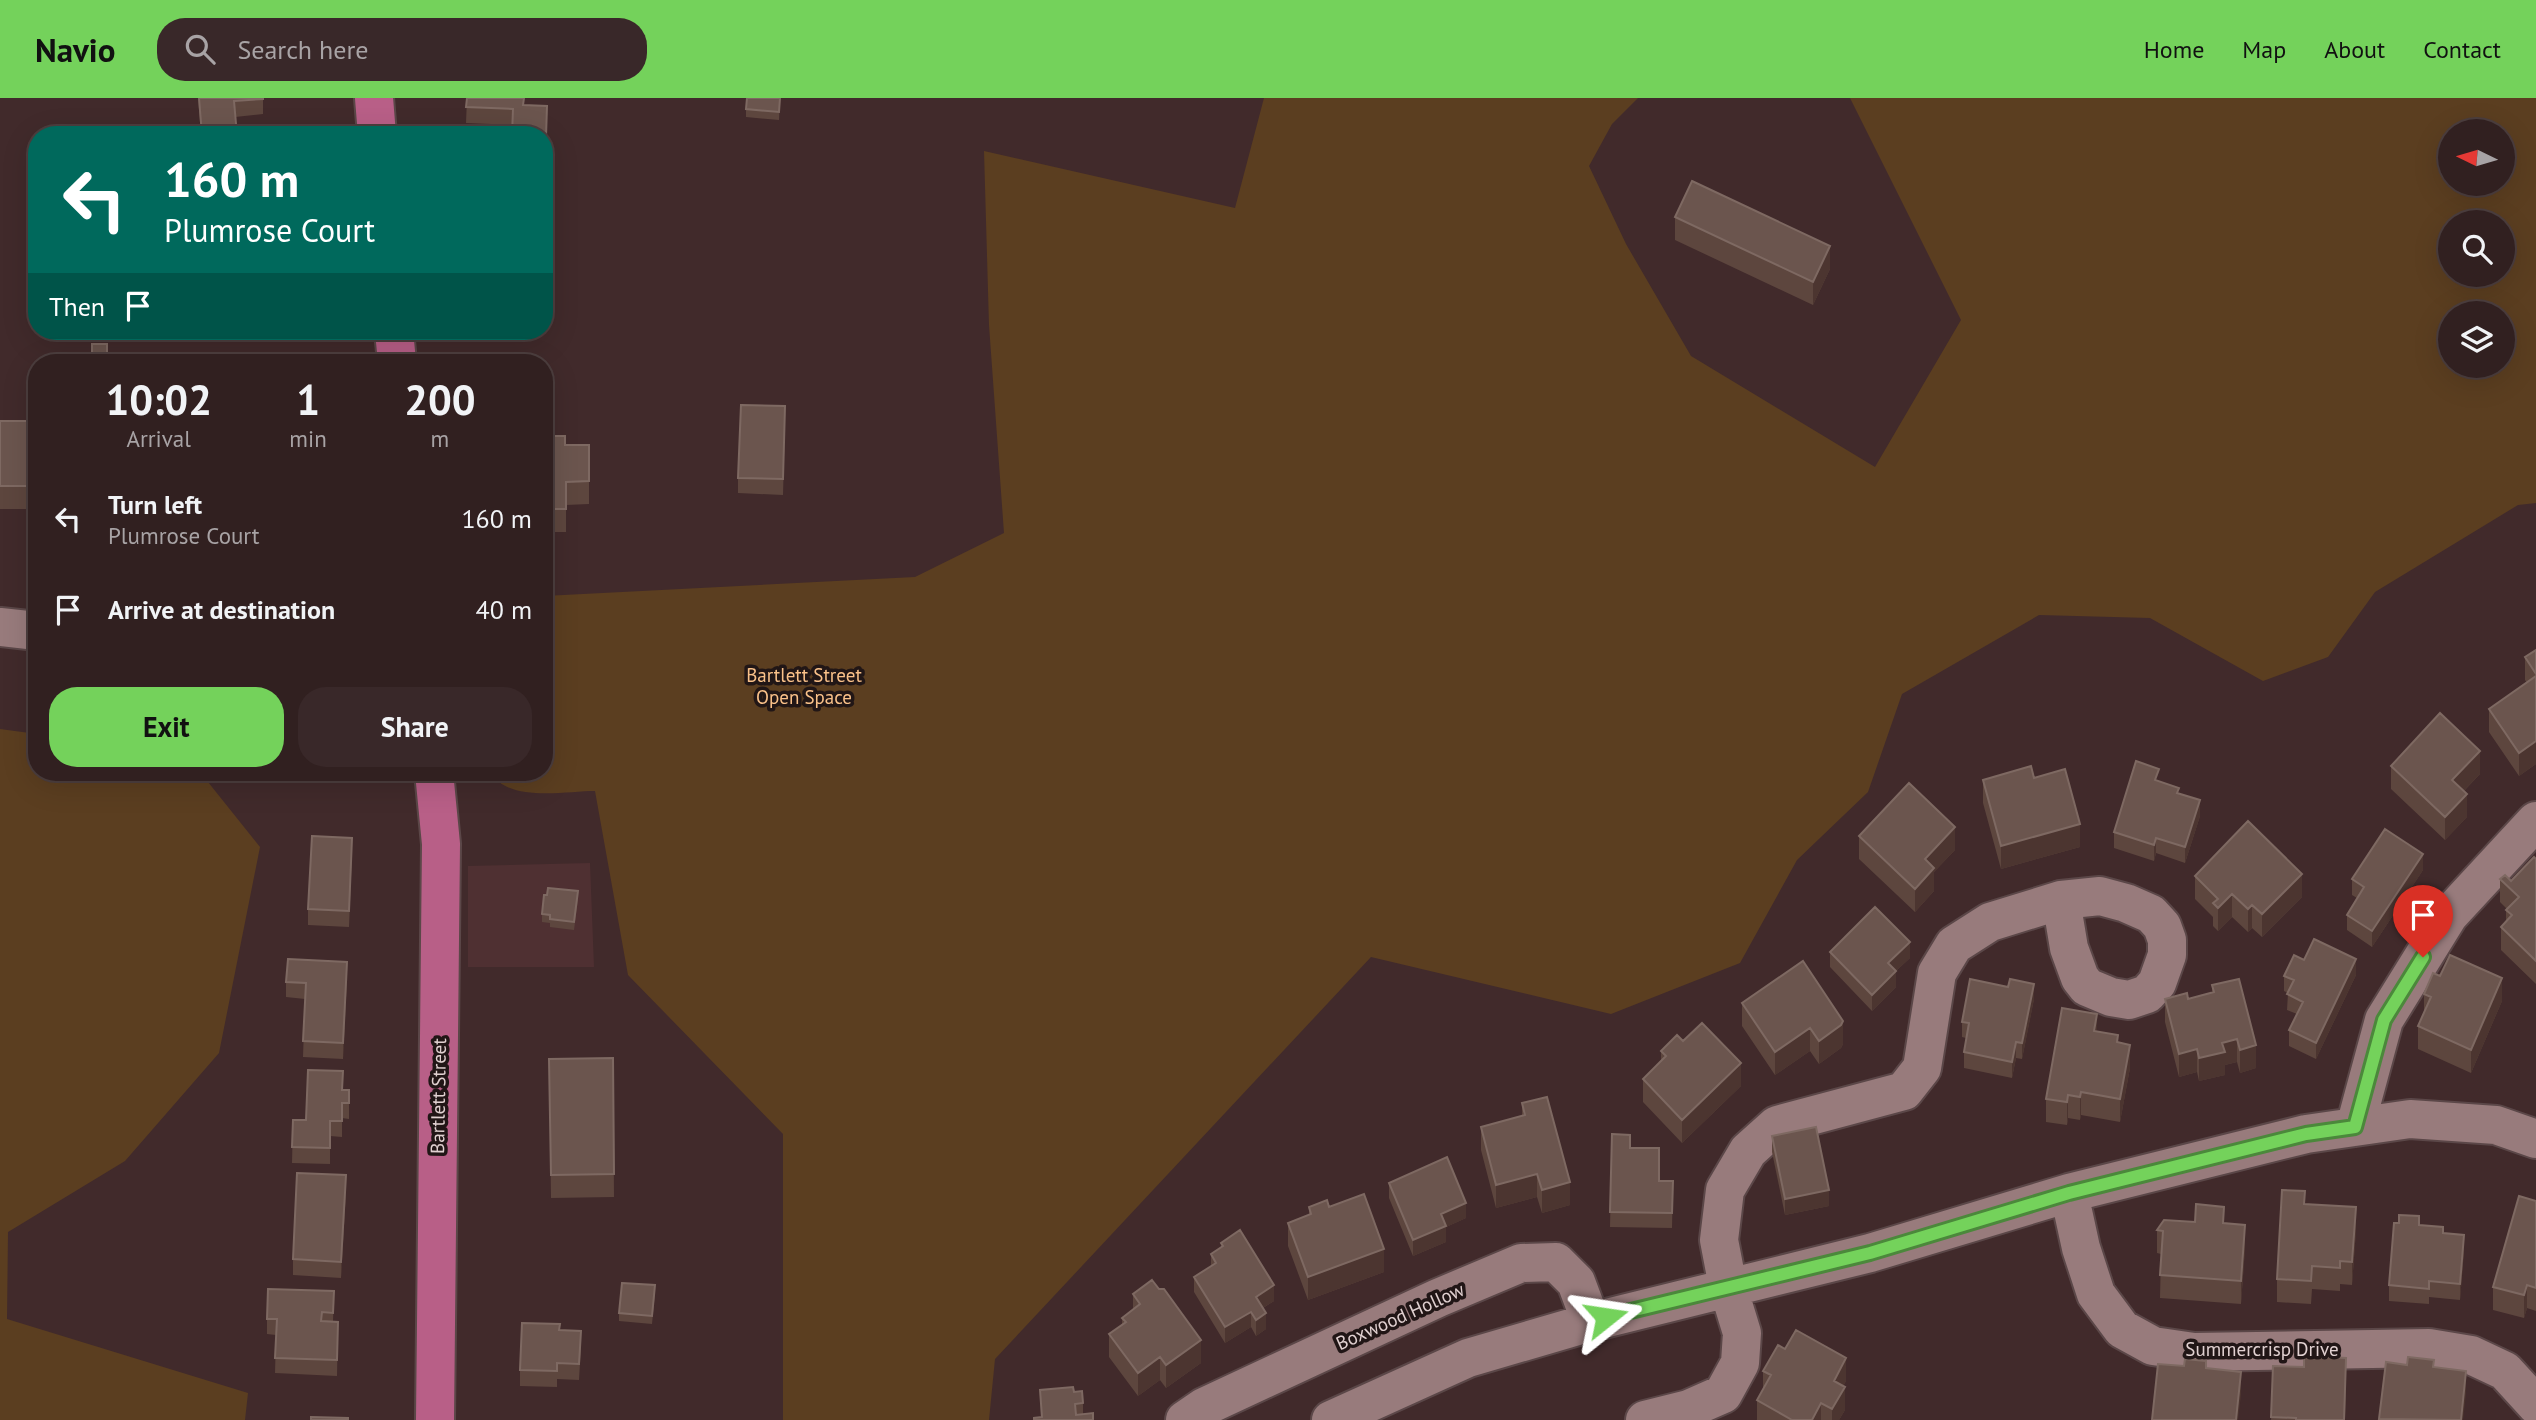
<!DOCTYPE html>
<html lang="en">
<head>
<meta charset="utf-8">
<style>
  :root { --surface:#312020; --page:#392829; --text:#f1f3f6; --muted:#a8a3a5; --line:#4c3e3e; --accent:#74d25b }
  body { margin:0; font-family:"PT Sans",sans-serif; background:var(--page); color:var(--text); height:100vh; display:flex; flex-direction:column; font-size:26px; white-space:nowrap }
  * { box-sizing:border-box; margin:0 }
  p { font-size:23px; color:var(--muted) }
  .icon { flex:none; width:38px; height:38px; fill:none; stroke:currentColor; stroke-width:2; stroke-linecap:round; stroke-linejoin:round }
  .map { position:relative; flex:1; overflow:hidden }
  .sheet { position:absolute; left:28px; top:256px; width:525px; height:427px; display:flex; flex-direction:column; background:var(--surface); border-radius:28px; box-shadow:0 7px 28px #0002,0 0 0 2px var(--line) }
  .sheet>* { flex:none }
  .banner { position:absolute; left:28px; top:28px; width:525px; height:214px; border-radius:28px; box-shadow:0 7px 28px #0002,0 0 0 2px var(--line); background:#00695c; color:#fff; overflow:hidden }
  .needle { width:46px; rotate:275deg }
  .buttons { position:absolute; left:2438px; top:21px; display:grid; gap:14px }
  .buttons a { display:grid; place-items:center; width:77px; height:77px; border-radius:50%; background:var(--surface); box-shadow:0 7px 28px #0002,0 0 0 2px var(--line); font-size:35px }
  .pin { position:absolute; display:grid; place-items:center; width:60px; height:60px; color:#fff; margin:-72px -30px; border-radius:50% 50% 50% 0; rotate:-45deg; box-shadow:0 0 7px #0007 }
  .pin .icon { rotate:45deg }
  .me { position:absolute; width:77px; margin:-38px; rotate:75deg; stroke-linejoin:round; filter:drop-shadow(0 0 5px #0008) }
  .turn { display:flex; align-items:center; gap:24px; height:147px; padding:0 21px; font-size:32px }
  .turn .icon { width:91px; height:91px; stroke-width:2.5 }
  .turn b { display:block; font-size:49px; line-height:60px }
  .then { display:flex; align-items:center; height:66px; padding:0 21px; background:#0003; gap:14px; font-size:26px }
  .eta { display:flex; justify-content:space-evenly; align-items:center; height:119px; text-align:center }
  .eta b { font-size:42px; font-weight:800; line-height:49px }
  .primary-button { display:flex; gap:14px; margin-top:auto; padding:14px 21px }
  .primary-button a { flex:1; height:80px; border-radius:28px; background:var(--accent); color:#111; font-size:28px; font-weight:800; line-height:80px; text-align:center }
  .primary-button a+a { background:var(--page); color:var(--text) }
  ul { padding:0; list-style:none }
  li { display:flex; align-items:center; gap:21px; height:91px; padding:0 21px }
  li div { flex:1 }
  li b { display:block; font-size:26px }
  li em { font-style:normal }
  header { display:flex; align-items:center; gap:42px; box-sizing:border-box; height:98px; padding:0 35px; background:var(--accent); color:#111 }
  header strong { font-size:33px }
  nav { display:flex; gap:38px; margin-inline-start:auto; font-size:24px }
  .search { width:490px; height:63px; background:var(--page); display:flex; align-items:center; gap:18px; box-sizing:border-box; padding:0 24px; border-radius:28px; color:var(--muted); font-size:26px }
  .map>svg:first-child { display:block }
  .built { fill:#4f3032 }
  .green { fill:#5b3e20; fill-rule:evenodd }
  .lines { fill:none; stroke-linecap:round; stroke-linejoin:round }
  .minor-casing { stroke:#5b4748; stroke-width:42 }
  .major-casing { stroke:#5b4748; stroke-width:42 }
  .minor { stroke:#987b7c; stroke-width:38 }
  .major { stroke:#b85f87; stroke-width:38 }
  .wall { fill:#5d463e }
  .shaded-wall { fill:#4c3530 }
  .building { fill:#6b554e; stroke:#7e6962; stroke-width:2 }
  .route-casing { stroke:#4b883b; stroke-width:18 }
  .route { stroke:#74d25b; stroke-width:12 }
  .labels { text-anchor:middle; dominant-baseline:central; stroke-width:7; stroke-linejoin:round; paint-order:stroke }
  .park-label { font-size:19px; fill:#fac189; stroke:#211616 }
  .street-label { font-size:19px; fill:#e1d1d1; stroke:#211616 }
</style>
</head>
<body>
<header>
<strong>Navio</strong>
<div class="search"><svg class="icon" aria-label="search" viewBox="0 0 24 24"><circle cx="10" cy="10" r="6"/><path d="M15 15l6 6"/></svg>Search here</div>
<nav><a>Home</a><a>Map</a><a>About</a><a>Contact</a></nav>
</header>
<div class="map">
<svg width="2536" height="1322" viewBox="0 0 2536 1322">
  <rect width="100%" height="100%" fill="#412a2b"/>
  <path class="built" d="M590 765 594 869H468V768Z"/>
  <path class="green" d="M1264 0H1638L1612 26 1589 68 1626 146 1691 258 1875 369 1961 222 1850 0H2536V405L2518 407 2375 494 2328 559 2263 583 2150 520 2039 517 1902 596 1868 694 1797 762 1740 865 1611 916 1371 859 995 1261 989 1322H783V1036L628 877 595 693C565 693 507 705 491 674H544V498L915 479 1004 435 989 227 984 53 1235 110ZM2450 33H2502V86H2450ZM2502 124V177H2450V124ZM2450 215H2502V268H2450Z
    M0 631 37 636V674H200L260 749 219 955 125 1063 8 1134 7 1221 248 1295 245 1322H0Z"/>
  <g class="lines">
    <defs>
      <path id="minor" d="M0 529 37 533
        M2355 1029 2384 922 2449 817 2536 723
        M2069 1095 2081 1150 2096 1196 2122 1231 2153 1248 2194 1254 2429 1250 2471 1257 2505 1273 2536 1307
        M1185 1322 1204 1309 1438 1200 1521 1165 1556 1164 1576 1184 1591 1224
        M1331 1322 1468 1260 1591 1224 1870 1155 2069 1095 2306 1036 2410 1021 2496 1027 2536 1041
        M1645 1322 1689 1311 1723 1296 1740 1265 1742 1235 1728 1189 1719 1142 1725 1092 1748 1053 1777 1027 1904 993 1922 970 1937 875 1954 847 1990 824 2061 802 2100 798 2126 805 2151 816 2162 828 2167 842V857L2157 885 2147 896 2129 902 2111 899 2087 889 2080 880 2069 850 2061 802"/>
      <path id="major" d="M374 0 377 37
        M394 233 397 264
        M434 674 441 746 435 1322"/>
    </defs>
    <use href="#minor" class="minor-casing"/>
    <use href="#major" class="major-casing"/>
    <use href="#minor" class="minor"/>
    <use href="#major" class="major"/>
  </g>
  <path class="wall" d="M198 0H263V16L235 19 237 37H201Z
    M467 0 524 7 547 24 546 55H544V37L513 27 466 25Z
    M780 0 779 22 746 19V11Z
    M1675 119 1830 171 1813 207 1675 142Z
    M0 323H37V411H0Z
    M785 324 783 397 738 395V380Z
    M544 328 554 338 565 347H589V406L566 407V434H544Z
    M2536 552V666L2519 678 2489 634V611L2527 585 2525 582V559Z
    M2391 668 2480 676 2464 693 2467 719 2445 742 2391 691Z
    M2034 680 2080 749 2001 771 1983 705V682Z
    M2159 683 2179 696 2200 718 2185 765 2156 755 2154 763 2114 750V734Z
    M1859 738 1955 752 1934 774V793L1915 814 1859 761Z
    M352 756 349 829 308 827V811Z
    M2536 761V886L2501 852V829L2506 824V812L2507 811 2500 804V781L2511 783Z
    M2423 772 2372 849 2347 832V817L2357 800 2352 797V781Z
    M2195 778 2302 799 2262 839 2252 830 2248 834 2232 819 2218 833 2213 828V819L2195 801Z
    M578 801 574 832 550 829V825L542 824V816Z
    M1830 854 1910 860 1896 873V889L1872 913 1830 869Z
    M2304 862 2356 877 2316 961 2289 948V932L2297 916 2287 912 2288 895 2284 893V878Z
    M1803 863 1843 946 1841 950 1819 966 1810 953 1775 977 1742 928V905Z
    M347 880 343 961 303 959 305 901 286 899V884Z
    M2212 887 2256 970 2240 975 2237 964 2225 967V977L2199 983 2197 974 2179 979 2165 924V901H2188L2212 895Z
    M2424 896 2502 903 2471 975 2418 951V928L2424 914Z
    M2034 901 2022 961 2016 960 2012 980 1964 970V954L1966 940 1962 939V924Z
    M2097 933 2118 945 2130 970 2120 1024 2081 1017 2080 1022 2068 1020 2067 1027 2046 1024V1001Z
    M1683 943 1741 988 1682 1045 1643 1004V981L1661 964V953Z
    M613 960 614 1099 551 1100 549 961Z
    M343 992H349V1021L342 1020V1039L330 1038V1066L292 1065 293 1022H306Z
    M1522 1005 1570 1107 1542 1115 1537 1099 1496 1110 1481 1052V1029L1522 1018Z
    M1612 1036 1630 1050 1659 1083H1673L1672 1130 1610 1129Z
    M1772 1038 1829 1108 1785 1117 1772 1054Z
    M1389 1085 1466 1120 1446 1129V1144L1413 1158 1389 1100Z
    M346 1093 341 1180 293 1177V1161Z
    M2536 1103V1213L2527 1210 2524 1220 2493 1212V1189Z
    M2305 1106 2356 1132 2352 1187 2340 1186V1193L2312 1191 2311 1206 2277 1204V1181Z
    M1309 1109 1384 1174 1308 1202 1288 1148V1125L1309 1117Z
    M2224 1126 2245 1150 2241 1206 2160 1200 2161 1156 2157 1155V1132Z
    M2419 1127 2443 1135 2464 1153 2460 1202 2429 1199V1206L2389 1203V1187Z
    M1221 1145 1274 1203 1263 1210 1266 1231 1256 1238 1251 1229 1225 1245 1194 1194V1179L1211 1168V1156L1221 1150Z
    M334 1193 333 1223 338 1224 337 1278 275 1275 276 1237 267 1236V1221Z
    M655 1195 652 1226 619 1223V1215Z
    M1133 1196 1201 1265 1166 1290 1160 1282 1138 1298 1109 1259V1236L1122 1227V1220L1133 1211Z
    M560 1232 581 1248 579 1282 557 1281V1289L520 1288V1272Z
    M2324 1259 2346 1283 2345 1322H2271L2273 1268 2304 1269Z
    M1763 1273 1846 1283 1843 1288 1845 1312 1839 1322H1757V1302L1763 1291Z
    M1040 1292 1074 1294 1083 1305V1316L1041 1319Z"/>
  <path class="shaded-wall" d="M1830 148V171L1813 207V184Z
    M2536 643V666L2519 678V655Z
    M2480 653V676L2452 705V682Z
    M2467 696V719L2445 742V719Z
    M2200 702V718L2185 765V749Z
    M2080 726V749L2001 771V748Z
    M1955 729V752L1934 774V793L1915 814V791L1925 761Z
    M2156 740V755L2154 763V747Z
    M2423 756V772L2372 849V833Z
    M2302 776V799L2262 839V816Z
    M2232 796V819L2218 833V810Z
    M2252 807V830L2248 834V811Z
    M1910 844V860L1896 873V889L1872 913V897L1888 865Z
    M2356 861V877L2316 961V945Z
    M347 864V880L343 961V945Z
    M2502 880V903L2471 975V952Z
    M2034 886V901L2022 961V945Z
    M2097 916V939L2094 933Z
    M1843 923V946L1841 950 1819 966V943Z
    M1810 930V953L1775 977V954Z
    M2237 941V964L2225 967V977L2199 983V960L2222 945Z
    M2016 944V960L2012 980V964Z
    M2130 947V970L2120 1024V1001Z
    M2256 947V970L2240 975V952Z
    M2197 951V974L2179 979V956Z
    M1741 965V988L1682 1045V1022Z
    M2081 994V1017L2080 1022V999Z
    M2068 997V1020L2067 1027V1004Z
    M1537 1076V1099L1496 1110V1087Z
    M346 1077V1093L341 1180V1164Z
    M1570 1084V1107L1542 1115V1092Z
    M1829 1092V1108L1785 1117V1101Z
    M1466 1105V1120L1446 1129V1144L1413 1158V1142L1441 1116Z
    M2356 1109V1132L2352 1187V1164Z
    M2245 1127V1150L2241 1206V1183Z
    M2464 1137V1153L2460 1202V1186Z
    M1384 1151V1174L1308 1202V1179Z
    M1274 1187V1203L1256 1214V1199Z
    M2527 1187V1210L2524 1220V1197Z
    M1251 1214V1229L1225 1245V1229Z
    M1266 1215V1231L1256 1238V1222Z
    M1201 1242V1265L1166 1290V1267Z
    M1160 1259V1282L1138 1298V1275Z
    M1846 1260V1283L1834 1306V1283Z
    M2466 1273V1296L2463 1322H2461Z
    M2241 1274V1297L2238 1322H2236Z
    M1845 1289V1312L1839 1322H1832V1311Z
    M1821 1305V1322H1812Z"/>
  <path class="building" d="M199 0H263V1L234 3 237 37H202Z
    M467 0H524L523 7 547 8 546 39H544V37H512L513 11 466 9Z
    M747 0H780L779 14 746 11Z
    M1692 83 1830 148 1813 184 1675 119Z
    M92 246H107V264H92Z
    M741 307 785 308 783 381 738 380Z
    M0 323H37V388H0Z
    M544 328H554V338H565V347H589V383L566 384V411H544Z
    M2536 552V576L2525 559Z
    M2536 578V643L2519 655 2489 611Z
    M2440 615 2480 653 2452 682 2467 696 2445 719 2391 668Z
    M2136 663 2159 671 2155 682 2179 690 2177 695 2200 702 2185 749 2156 740 2154 747 2114 734Z
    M2031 668 2034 680 2065 671 2080 726 2001 748 1983 682Z
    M1909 685 1955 729 1925 761 1934 770 1915 791 1859 738Z
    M2248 723 2302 776 2262 816 2252 807 2248 811 2232 796 2218 810 2213 805 2218 801 2195 778Z
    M2385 731 2423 756 2372 833 2347 817 2364 789 2352 781Z
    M312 738 352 740 349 813 308 811Z
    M2534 759 2536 761V863L2501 829 2512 817 2506 812 2519 799 2500 781 2505 777 2511 783Z
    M548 790 578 793 574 824 550 821V817L542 816 544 797H547Z
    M1875 809 1910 844 1888 865 1896 873 1872 897 1830 854Z
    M2314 841 2356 861 2316 945 2289 932 2303 904 2287 896 2294 882 2284 878 2294 857 2304 862Z
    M2450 857 2502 880 2471 952 2418 928 2431 899 2424 896 2433 875 2440 878Z
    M288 861 347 864 343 945 303 943 306 885 286 884Z
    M1803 863 1843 923 1841 927 1819 943 1810 930 1775 954 1742 905Z
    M1970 881 2008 889 2010 881 2034 886 2022 945 2016 944 2012 964 1964 954 1969 925 1962 924Z
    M2239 881 2256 947 2240 952 2237 941 2222 945 2225 954 2199 960 2197 951 2179 956 2165 901 2187 895 2188 901 2214 894 2212 887Z
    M2062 910 2097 916 2094 933 2118 937 2117 944 2130 947 2120 1001 2081 994 2080 999 2068 997 2067 1004 2046 1001Z
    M1702 925 1741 965 1682 1022 1643 981 1666 958 1661 953 1677 937 1683 943Z
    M613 960 614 1076 551 1077 549 961Z
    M308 972 343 973 342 992H349V1005H342V1023H330V1050L292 1049 293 1022H306Z
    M1547 999 1570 1084 1542 1092 1537 1076 1496 1087 1481 1029 1525 1017 1522 1005Z
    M1816 1029 1829 1092 1785 1101 1772 1038Z
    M1612 1036 1630 1037V1050H1659V1083H1673L1672 1115 1610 1114Z
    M1447 1059 1466 1105 1441 1116 1446 1128 1413 1142 1389 1085Z
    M297 1075 346 1077 341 1164 293 1161Z
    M2282 1092 2305 1093 2304 1106 2356 1109 2352 1164 2340 1163V1170L2312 1168 2311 1183 2277 1181Z
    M1364 1096 1384 1151 1308 1179 1288 1125 1311 1116 1309 1109 1327 1102 1329 1109Z
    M2519 1098 2536 1103V1190L2527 1187 2524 1197 2493 1189Z
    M2196 1106 2224 1109 2223 1125 2245 1127 2241 1183 2160 1177 2163 1133 2157 1132 2164 1122 2195 1124Z
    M2399 1117 2419 1118V1127L2443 1129V1135L2464 1137 2460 1186 2429 1183V1191L2389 1187 2394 1125H2399Z
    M1240 1132 1274 1187 1256 1199 1266 1215 1256 1222 1251 1214 1225 1229 1194 1179 1216 1165 1211 1156 1223 1148 1221 1145Z
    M1152 1182 1159 1191H1164L1201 1242 1166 1267 1160 1259 1138 1275 1109 1236 1126 1224 1122 1220 1140 1206 1133 1196Z
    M622 1185 655 1187 652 1218 619 1215Z
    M268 1191 334 1193 333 1215 322 1214 321 1223 338 1224 337 1262 275 1260 277 1221H267Z
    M522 1225 560 1226 559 1232 581 1233 579 1266 557 1265V1273L520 1272Z
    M1796 1232 1846 1260 1834 1283 1845 1289 1832 1311 1821 1305 1812 1322H1792L1757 1302 1771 1277 1763 1273 1778 1247 1785 1251Z
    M2304 1252 2324 1253V1259L2346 1260 2344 1322H2296V1320L2271 1319 2273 1268 2304 1269Z
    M2408 1259 2434 1262 2433 1269 2466 1273 2461 1322 2379 1321 2386 1264 2407 1267Z
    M2185 1261 2206 1263V1270L2241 1274 2236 1322H2152L2158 1266 2184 1268Z
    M1073 1289 1074 1294 1082 1293 1083 1305 1075 1306 1076 1317 1093 1315V1322H1034V1320L1042 1319 1040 1292Z
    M311 1319 348 1320V1322H311Z"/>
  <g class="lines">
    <defs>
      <path id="route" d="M1606 1219 1870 1155 2069 1095 2306 1036 2355 1029 2384 922 2423 859"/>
    </defs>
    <use href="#route" class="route-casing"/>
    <use href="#route" class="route"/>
  </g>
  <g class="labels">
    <g class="park-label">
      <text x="804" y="577">Bartlett Street<tspan x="804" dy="22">Open Space</tspan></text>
    </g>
    <g class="street-label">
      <text transform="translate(438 998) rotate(-89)">Bartlett Street</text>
      <text transform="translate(1400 1218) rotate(-24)">Boxwood Hollow</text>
      <text x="2262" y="1251">Summercrisp Drive</text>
    </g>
  </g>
</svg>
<div class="buttons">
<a><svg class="needle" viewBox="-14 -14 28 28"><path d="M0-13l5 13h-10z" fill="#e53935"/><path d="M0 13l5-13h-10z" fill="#a8a3a5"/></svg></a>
<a><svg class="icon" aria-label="search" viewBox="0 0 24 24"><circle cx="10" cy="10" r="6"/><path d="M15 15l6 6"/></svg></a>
<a><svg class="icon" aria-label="layers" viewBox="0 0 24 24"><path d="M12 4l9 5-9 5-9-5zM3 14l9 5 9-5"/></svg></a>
</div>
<div class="pin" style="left:2423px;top:859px;background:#d93025"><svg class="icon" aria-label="arrive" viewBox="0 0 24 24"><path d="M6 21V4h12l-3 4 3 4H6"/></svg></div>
<svg class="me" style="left:1606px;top:1219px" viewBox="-20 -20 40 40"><path d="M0-17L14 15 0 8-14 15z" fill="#74d25b" stroke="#fff" stroke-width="4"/></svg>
<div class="banner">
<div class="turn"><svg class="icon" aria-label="left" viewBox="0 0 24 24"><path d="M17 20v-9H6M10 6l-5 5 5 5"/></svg><div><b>160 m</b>Plumrose Court</div></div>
<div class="then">Then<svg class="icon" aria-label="arrive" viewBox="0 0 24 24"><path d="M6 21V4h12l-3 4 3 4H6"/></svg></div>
</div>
<section class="sheet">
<div class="eta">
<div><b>10:02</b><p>Arrival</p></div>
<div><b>1</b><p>min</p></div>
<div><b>200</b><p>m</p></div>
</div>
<ul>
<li><svg class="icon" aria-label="left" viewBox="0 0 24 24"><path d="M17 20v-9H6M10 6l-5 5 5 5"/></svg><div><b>Turn left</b><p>Plumrose Court</p></div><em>160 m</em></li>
<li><svg class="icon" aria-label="arrive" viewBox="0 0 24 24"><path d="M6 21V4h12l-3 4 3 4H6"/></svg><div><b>Arrive at destination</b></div><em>40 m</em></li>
</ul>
<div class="primary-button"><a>Exit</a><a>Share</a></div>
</section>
</div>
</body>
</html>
